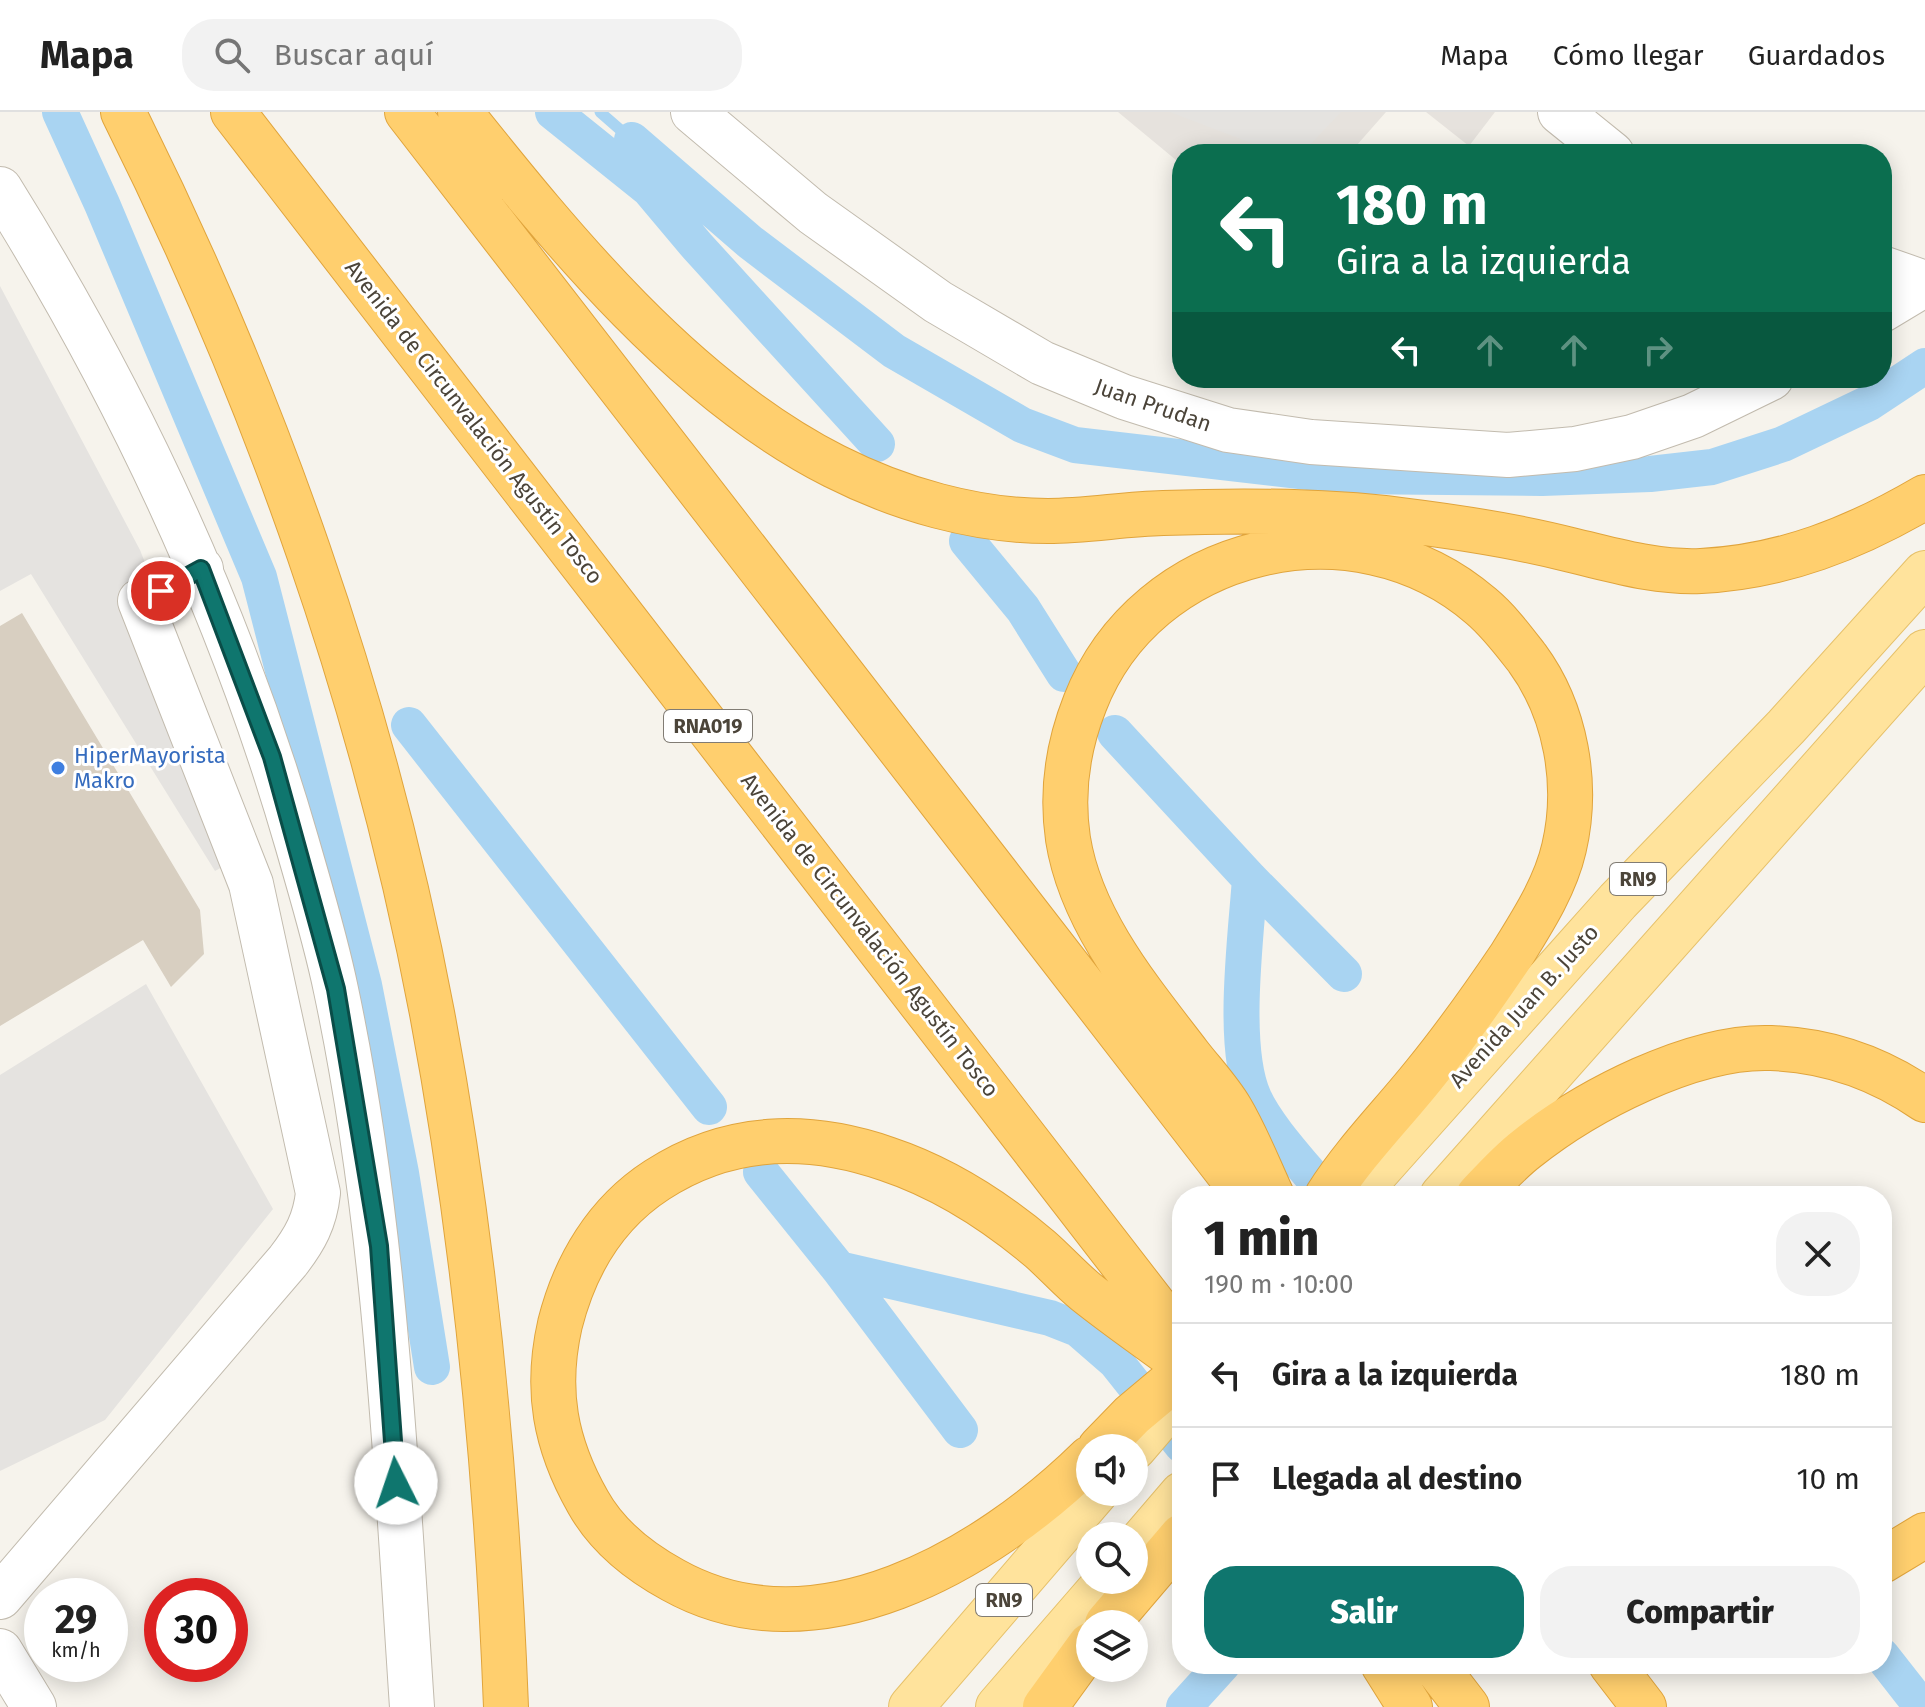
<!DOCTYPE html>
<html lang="es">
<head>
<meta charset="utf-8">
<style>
  :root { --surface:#fff; --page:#f2f2f2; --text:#222; --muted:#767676; --line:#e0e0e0; --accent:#0f766e }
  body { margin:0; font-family:"Fira Sans",sans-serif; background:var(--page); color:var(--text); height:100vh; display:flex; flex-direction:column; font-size:30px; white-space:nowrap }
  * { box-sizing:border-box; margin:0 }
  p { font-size:26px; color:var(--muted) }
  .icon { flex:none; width:44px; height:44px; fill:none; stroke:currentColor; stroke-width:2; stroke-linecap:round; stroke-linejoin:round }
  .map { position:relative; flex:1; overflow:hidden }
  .drawer { position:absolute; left:1172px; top:1074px; width:720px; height:488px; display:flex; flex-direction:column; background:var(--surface); border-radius:32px; box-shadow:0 4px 20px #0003 }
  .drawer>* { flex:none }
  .top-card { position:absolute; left:1172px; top:32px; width:720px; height:244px; border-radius:32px; box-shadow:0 4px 20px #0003; background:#0b6e4f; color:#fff; overflow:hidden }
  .tools { position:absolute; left:1076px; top:1322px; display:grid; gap:16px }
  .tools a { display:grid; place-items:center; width:72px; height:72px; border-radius:50%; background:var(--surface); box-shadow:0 4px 20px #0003; font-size:40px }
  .speed { position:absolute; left:24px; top:1466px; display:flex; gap:16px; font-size:40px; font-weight:700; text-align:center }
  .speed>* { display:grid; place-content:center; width:104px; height:104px; border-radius:50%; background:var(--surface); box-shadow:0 4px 20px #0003; line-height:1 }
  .speed small { font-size:20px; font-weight:400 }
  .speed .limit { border:12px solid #d22; background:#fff; color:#111 }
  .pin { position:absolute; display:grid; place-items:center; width:68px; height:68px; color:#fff; margin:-34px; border:4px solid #fff; border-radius:50%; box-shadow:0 2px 8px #0007 }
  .me { position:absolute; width:88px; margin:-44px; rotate:356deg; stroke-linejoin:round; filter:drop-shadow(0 0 6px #0008) }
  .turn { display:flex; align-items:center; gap:28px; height:168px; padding:0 32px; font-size:36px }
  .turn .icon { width:104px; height:104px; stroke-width:2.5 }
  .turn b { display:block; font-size:56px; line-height:68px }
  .lanes { display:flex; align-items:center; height:76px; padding:0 32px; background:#0003; justify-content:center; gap:40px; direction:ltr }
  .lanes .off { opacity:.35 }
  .round { display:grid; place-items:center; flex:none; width:84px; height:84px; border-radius:32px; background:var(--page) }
  .summary { display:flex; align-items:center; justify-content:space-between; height:136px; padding:0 32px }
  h1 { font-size:48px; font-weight:800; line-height:60px }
  .cta { display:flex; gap:16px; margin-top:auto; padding:16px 32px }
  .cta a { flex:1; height:92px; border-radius:32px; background:var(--accent); color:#fff; font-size:32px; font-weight:800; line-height:92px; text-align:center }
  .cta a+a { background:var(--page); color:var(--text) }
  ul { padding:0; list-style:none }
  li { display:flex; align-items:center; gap:24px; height:104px; padding:0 32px; border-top:2px solid var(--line) }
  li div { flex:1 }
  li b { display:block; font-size:30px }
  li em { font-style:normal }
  header { display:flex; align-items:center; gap:48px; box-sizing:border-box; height:112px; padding:0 40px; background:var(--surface); border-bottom:2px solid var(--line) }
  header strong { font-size:38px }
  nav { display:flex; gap:44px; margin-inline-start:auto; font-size:28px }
  .search { width:560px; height:72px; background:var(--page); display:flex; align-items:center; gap:20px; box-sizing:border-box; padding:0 28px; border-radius:32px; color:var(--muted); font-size:30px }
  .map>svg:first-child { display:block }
  .industrial { fill:#e6e2dd }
  .parking { fill:#e5e3e0 }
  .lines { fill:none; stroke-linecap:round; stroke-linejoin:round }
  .stream { stroke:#a9d4f2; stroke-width:11 }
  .canal { stroke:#a9d4f2; stroke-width:36 }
  .building { fill:#d8cfc1 }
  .minor-casing { stroke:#c2bbae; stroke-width:46 }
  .major-casing { stroke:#e6c16a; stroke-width:46 }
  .highway-casing { stroke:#e0a43c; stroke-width:46 }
  .minor { stroke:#fff; stroke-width:44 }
  .major { stroke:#ffe39c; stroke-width:44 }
  .highway { stroke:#ffcf6e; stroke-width:44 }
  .route-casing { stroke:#0a4d48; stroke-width:20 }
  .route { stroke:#0f766e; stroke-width:14 }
  .shop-dot { fill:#3f7fe0; stroke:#fff; stroke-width:3 }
  .labels { text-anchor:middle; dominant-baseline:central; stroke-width:6; stroke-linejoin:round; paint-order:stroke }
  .shield { fill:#fff; stroke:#817c74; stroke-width:2 }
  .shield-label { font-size:20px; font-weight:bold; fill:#4b4439 }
  .street-label { font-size:22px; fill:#4b4439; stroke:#fff }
  .shop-label { font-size:22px; fill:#366cbe; stroke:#fff; text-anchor:start }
</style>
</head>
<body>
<header>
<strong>Mapa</strong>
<div class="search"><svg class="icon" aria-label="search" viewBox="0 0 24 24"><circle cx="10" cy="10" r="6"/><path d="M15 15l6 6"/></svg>Buscar aquí</div>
<nav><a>Mapa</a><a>Cómo llegar</a><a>Guardados</a></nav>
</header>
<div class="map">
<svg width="1925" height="1595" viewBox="0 0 1925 1595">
  <rect width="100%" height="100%" fill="#f6f3ec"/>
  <path class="industrial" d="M1118 0H1386L1349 42H1182V53Z
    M1426 0H1495L1469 34Z"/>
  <path class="parking" d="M1170 0H1341L1301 42H1280Z
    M0 174 140 438 258 735 215 759 31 462 0 479Z
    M146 872 273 1097 105 1308 0 1359V963Z"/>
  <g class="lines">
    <path class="stream" d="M600 0 632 28"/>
    <path class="canal" d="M60 0 102 92 259 465 364 873 401 1061 432 1255
      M553 0 649 77 697 134 877 332
      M632 28 750 130 894 239 1022 313 1075 333 1343 364 1542 366 1650 362 1712 355 1783 332 1869 291 1925 254
      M967 429 1023 497 1064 562
      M409 613 709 995
      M1115 621 1250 767 1344 862
      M1250 767C1246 824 1231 935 1254 986 1268 1017 1306 1056 1328 1084
      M761 1060 839 1157 960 1318
      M839 1157 1050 1206 1078 1217 1116 1250 1182 1333
      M1882 1544 1922 1595
      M1184 1595 1223 1552"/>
  </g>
  <path class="building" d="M22 501 200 798 204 842 171 875 143 828 0 914V514Z"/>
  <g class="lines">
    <defs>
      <path id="minor" d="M693 0 813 101 938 190 1042 251 1124 285 1228 318 1311 330 1508 343 1575 337 1632 325 1693 304 1771 266
        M1560 0 1612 42
        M0 77C128 282 230 499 297 731 311 780 326 829 336 878 386 1114 396 1356 412 1595
        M1882 156 1925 171
        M1882 198 1925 172
        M0 1485 288 1149C305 1127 315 1109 318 1081L251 772 140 489 201 457
        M0 1539 34 1595"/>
      <path id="major" d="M1355 1084 1618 789 1786 615 1925 461
        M1442 1084 1925 540
        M1134 1336 1182 1280
        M1134 1438 1182 1382
        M911 1595 1096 1380
        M998 1595 1108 1468"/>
      <path id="highway" d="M123 0C265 284 373 589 432 901 475 1130 497 1363 506 1595
        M233 0 1182 1229
        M407 0 1246 1084
        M460 0C563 129 684 278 834 354 899 387 975 409 1048 409 1086 409 1124 402 1163 401 1243 398 1322 398 1401 408 1458 415 1516 424 1571 438 1614 448 1656 461 1701 459 1783 455 1855 426 1925 385
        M1272 1084C1259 1056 1247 1025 1231 998 1220 979 1203 961 1189 943 1140 879 1081 809 1068 727 1061 680 1068 634 1085 591 1146 434 1354 384 1481 494 1499 509 1513 528 1527 546 1566 599 1579 672 1564 736 1555 775 1532 810 1511 844 1484 884 1455 925 1424 963 1392 1003 1355 1040 1327 1084
        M1478 1084C1493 1068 1508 1051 1526 1037 1586 989 1693 933 1771 936 1827 938 1879 956 1925 988
        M1100 1336 1132 1303 1182 1261
        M1090 1346C986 1448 816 1548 673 1468 640 1450 607 1424 588 1390 555 1332 545 1278 560 1212 575 1153 606 1101 657 1068 729 1021 809 1020 887 1047 944 1066 995 1099 1040 1137 1056 1151 1070 1167 1086 1180 1116 1204 1148 1226 1179 1249
        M1882 1449 1925 1423
        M1107 1512 1182 1424
        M1383 1552 1410 1595
        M1434 1552 1467 1595
        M1611 1552 1644 1595
        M1045 1595 1090 1533"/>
    </defs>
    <use href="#minor" class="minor-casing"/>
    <use href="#major" class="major-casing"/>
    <use href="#highway" class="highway-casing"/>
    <use href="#minor" class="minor"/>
    <use href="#major" class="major"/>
    <use href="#highway" class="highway"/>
  </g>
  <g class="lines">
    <defs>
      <path id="route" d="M161 479 201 457 272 645 336 877 379 1134 396 1371"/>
    </defs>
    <use href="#route" class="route-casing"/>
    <use href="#route" class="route"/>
  </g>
  <circle class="shop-dot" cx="58" cy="656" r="8"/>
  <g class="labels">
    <g class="shield">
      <rect x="664" y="598" width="88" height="32" rx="6"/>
      <rect x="1610" y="751" width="56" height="32" rx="6"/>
      <rect x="976" y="1472" width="56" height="32" rx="6"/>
    </g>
    <g class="shield-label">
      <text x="708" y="614">RNA019</text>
      <text x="1638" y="767">RN9</text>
      <text x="1004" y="1488">RN9</text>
    </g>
    <g class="street-label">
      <text transform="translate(1153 293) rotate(19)">Juan Prudan</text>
      <text transform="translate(474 310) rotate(52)">Avenida de Circunvalación Agustín Tosco</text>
      <text transform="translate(870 823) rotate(52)">Avenida de Circunvalación Agustín Tosco</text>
      <text transform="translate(1524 894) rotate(-48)">Avenida Juan B. Justo</text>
    </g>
    <g class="shop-label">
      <text x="74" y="643">HiperMayorista<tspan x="74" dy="25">Makro</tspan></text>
    </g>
  </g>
</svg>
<div class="tools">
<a><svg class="icon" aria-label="sound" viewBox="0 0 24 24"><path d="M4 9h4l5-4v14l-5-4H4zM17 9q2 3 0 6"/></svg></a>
<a><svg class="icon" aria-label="search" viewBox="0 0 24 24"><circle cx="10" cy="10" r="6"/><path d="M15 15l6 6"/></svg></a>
<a><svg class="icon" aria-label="layers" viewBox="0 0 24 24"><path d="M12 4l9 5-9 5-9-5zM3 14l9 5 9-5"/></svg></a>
</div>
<div class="speed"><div>29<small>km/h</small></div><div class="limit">30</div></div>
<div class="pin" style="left:161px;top:479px;background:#d93025"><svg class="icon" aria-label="arrive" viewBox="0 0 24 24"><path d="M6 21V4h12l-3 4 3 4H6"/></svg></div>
<svg class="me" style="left:396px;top:1371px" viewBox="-20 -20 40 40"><circle r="19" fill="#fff"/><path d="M0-13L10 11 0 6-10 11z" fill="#0f766e"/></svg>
<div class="top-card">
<div class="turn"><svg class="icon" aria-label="left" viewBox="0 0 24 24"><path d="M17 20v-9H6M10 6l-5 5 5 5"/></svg><div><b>180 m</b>Gira a la izquierda</div></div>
<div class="lanes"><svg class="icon" aria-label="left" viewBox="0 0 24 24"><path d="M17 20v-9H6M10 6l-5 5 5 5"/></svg><svg class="icon off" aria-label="ahead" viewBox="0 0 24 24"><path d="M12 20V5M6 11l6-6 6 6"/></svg><svg class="icon off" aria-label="ahead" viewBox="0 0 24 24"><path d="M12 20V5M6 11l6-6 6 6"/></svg><svg class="icon off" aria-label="right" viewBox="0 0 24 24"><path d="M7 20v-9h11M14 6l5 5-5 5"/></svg></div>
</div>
<section class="drawer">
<div class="summary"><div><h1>1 min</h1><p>190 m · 10:00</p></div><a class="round"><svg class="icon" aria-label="close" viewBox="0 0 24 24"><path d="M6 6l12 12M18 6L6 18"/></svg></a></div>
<ul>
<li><svg class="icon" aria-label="left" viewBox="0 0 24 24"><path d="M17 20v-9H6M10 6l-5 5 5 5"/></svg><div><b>Gira a la izquierda</b></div><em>180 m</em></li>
<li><svg class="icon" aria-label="arrive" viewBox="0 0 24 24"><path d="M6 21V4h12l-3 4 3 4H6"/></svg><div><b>Llegada al destino</b></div><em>10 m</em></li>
</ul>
<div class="cta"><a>Salir</a><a>Compartir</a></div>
</section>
</div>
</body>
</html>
